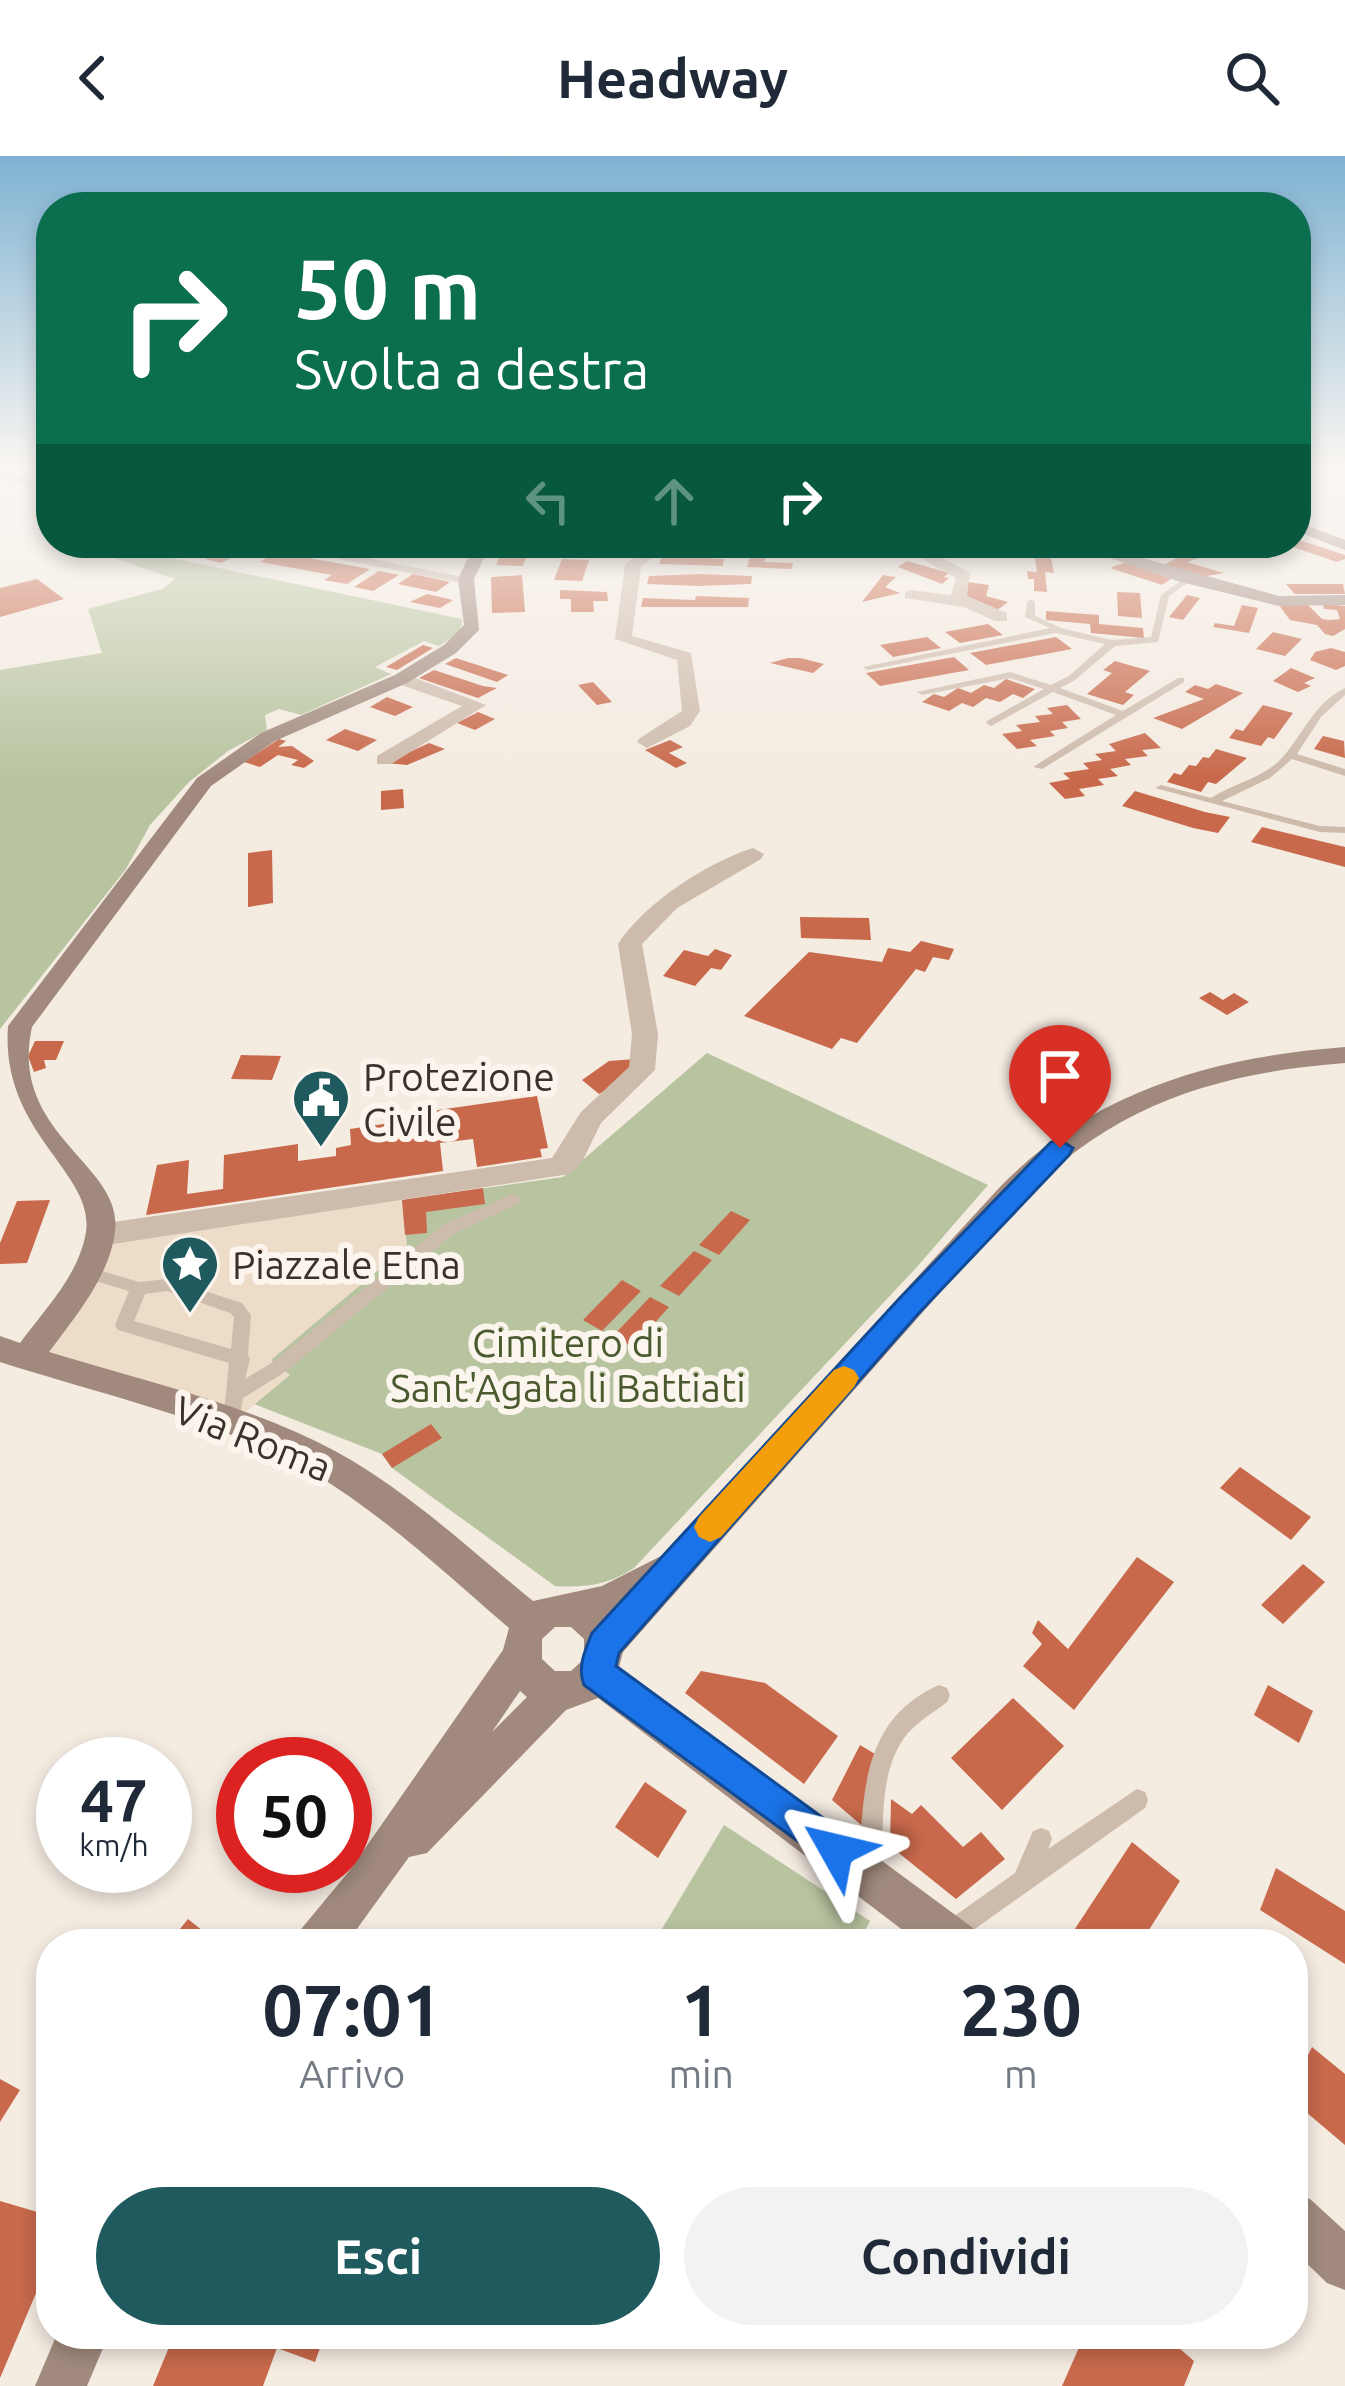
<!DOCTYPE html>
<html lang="it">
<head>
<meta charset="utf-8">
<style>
  :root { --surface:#fff; --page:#f2f2f3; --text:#1f2937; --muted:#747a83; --accent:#1f5a5e }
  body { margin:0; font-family:Ubuntu,sans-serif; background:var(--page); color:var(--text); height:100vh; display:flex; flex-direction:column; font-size:45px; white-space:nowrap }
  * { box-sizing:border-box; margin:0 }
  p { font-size:39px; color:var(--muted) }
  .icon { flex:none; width:66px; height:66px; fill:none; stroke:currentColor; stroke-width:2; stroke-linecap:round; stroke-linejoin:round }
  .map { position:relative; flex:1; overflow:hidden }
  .details { position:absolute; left:36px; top:1773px; width:1272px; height:420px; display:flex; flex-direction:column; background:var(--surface); border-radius:48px; box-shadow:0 6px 18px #0003 }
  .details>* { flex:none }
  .hud { position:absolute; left:36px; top:36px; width:1275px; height:366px; border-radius:48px; box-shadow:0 6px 18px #0003; background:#0b6e4f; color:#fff; overflow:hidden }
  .speed { position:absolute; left:36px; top:1581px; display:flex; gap:24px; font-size:60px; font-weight:700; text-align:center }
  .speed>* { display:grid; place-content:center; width:156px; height:156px; border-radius:50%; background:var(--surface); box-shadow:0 6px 18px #0003; line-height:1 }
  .speed small { font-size:30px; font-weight:400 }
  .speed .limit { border:18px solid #d22; background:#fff; color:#111 }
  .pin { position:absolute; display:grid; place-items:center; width:102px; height:102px; color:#fff; margin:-123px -51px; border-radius:50% 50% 50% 0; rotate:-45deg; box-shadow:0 0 12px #0007 }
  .pin .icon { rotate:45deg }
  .me { position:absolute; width:132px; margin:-66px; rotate:307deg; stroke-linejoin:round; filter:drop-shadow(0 0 9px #0008) }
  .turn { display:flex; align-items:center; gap:42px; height:252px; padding:0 60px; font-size:54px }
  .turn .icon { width:156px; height:156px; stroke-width:2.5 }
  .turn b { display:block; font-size:84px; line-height:102px }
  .lanes { display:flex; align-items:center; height:114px; padding:0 60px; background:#0003; justify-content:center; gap:60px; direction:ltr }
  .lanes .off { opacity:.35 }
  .eta { display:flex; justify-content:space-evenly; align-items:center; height:204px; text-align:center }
  .eta b { font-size:72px; font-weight:700; line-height:84px }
  .action { display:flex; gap:24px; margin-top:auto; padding:24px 60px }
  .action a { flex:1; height:138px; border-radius:72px; background:var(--accent); color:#fff; font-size:48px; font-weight:700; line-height:138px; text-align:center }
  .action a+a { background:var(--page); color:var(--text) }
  header { display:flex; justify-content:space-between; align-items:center; height:156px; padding:0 60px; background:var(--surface); font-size:54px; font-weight:700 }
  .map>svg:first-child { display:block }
  .green { fill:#b8c4a0 }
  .plaza { fill:#ecdcc8 }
  .building { fill:#c8694b }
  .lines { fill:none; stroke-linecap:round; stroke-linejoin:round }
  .service { fill:#cdbbac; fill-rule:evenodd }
  .minor { fill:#cdbbac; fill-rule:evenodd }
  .secondary { fill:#a18a7d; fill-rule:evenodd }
  .route { fill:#1a73e8; stroke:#114b97; stroke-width:3 }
  .slow { fill:#f59e0b }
  .labels { text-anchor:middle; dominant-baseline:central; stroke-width:12; stroke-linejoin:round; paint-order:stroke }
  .poi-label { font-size:39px; fill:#3b302b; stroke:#fbf5ee; text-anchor:start }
  .park-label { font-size:39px; fill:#4a5a2e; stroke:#fbf5ee }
  .street-label { font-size:39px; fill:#3b302b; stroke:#fbf5ee }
</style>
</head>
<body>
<header><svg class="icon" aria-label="back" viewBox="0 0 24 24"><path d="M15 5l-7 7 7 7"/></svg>Headway<svg class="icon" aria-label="search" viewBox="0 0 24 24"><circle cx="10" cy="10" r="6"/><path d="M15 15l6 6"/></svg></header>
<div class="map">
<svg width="1345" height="2230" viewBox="0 0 1345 2230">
  <rect width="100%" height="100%" fill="#f4ebe1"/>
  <path class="green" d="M100 387 462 463 461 475 439 490 424 485 375 511 391 518 301 559 279 553 265 559 267 574 228 595 189 626 150 669 126 713 0 873V514L102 497 88 453 162 433 175 423 82 391Z
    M707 897 988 1029 916 1112 634 1412C609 1429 584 1432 555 1430L392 1312 382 1298 254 1248 289 1219 270 1204 406 1090 402 1044 563 1021Z
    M724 1669 870 1765 858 1788H653Z"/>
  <path class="plaza" d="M402 1044 407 1090 271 1204 290 1219 232 1267 27 1202 100 1079Z"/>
  <path class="building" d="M1296 383 1345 399V403L1337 406 1281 387Z
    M214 387H246L239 390 249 393 221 407 205 403 226 392 200 401 189 399Z
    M506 387H532L523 410 496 409Z
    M761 387H772L764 406 793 407 792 413 747 411 751 396 746 395 751 388Z
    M1002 387 1064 391 1051 402 1054 417 1045 416 1047 436 1034 435V423H1028L1027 415 1037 416 1035 402 1041 398 1018 390 1013 395 997 391Z
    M276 396 297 400 370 413 347 428 324 424 332 419 260 406Z
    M1184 398 1199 402 1187 406 1224 417 1201 421 1164 409Z
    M662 400 724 403 723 410 659 408Z
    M562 403 589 404 582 425 554 424Z
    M907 405 949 417 944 421 949 422 942 428 898 411Z
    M1126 406 1171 423 1162 429 1110 412Z
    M379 415 399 419 373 435 354 431Z
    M413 418 450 426 436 436 398 428Z
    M522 419 525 456 492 457 491 421Z
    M883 419 896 421 885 431 900 437 862 446Z
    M649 420 700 418 752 420 751 428 698 430 647 428Z
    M37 423 64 443 0 461V432Z
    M968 426 989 429 986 440 1008 446 996 455 963 441Z
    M1286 428H1343L1345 438H1295Z
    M560 434 607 436 608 445H593L594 456H571V443H560Z
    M1117 436 1140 437 1142 462 1118 460Z
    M427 438 453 444 440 452 410 446Z
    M1187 439 1200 442 1183 464 1169 461Z
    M696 440 749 442 748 451H641L643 442 695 444Z
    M1307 448 1322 463 1330 464 1340 463 1337 454 1324 453 1323 448 1345 450V473L1333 480 1325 478 1317 469 1290 464 1279 449Z
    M1242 449 1258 452 1249 477 1213 471 1215 467 1234 470Z
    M1046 455 1099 459V468L1143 472 1144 482 1091 477 1090 468 1046 464Z
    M988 468 1003 479 960 487 945 476Z
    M1273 476 1302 483 1285 500 1256 493Z
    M927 481 941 492 893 501 880 489Z
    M1056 481 1072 493 986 509 970 497Z
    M423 489 433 492 397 514 386 511Z
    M1331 492 1345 496V510L1336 514 1310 504 1315 496Z
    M954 501 969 514 880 530 866 517Z
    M456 502 508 519 497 526 445 508Z
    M788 502H800L824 508 813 517 770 507Z
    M1115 505 1150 515 1125 536 1134 539 1123 549 1087 538 1112 517 1103 514Z
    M1291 512 1315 522 1304 527 1311 530 1298 536 1273 525Z
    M434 514 483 530 497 532 478 542 419 522Z
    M1006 523 1035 533 1023 542 1013 538 1000 546 986 542 973 551 962 547 949 555 922 546 934 538 944 541 958 532 971 537 984 529 994 532Z
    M593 526 612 546 597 549 578 529Z
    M1216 528 1243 537 1182 573 1153 562 1204 543 1185 536 1195 529 1208 533Z
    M387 541 413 551 395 560 370 551Z
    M1067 549 1081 563 1062 566 1068 572 1050 575 1055 580 1030 584 1037 590 1017 593 1002 578 1022 575 1016 569 1040 566 1035 560 1053 558 1047 552Z
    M1263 549 1293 557 1274 583 1268 581 1261 590 1229 582 1236 573 1243 575Z
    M478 556 495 563 475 574 457 567Z
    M345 573 377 584 358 595 326 584Z
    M1145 577 1161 592 1142 594 1148 600 1125 603 1131 609 1110 613 1118 620 1098 623 1104 629 1079 633 1085 640 1065 643 1049 627 1070 623 1063 617 1089 613 1083 607 1102 604 1095 598 1116 595 1109 588Z
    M1323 580 1344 585 1345 602 1314 593Z
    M279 583 286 585 278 591 292 590 314 605 304 612 291 609 298 604 278 599 260 611 244 606Z
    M670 584 683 591 669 597 687 607 676 612 645 594Z
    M429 587 445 593 407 609 386 607Z
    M1216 593 1247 602 1216 628 1208 626 1201 636 1167 626 1174 617 1181 619 1189 609 1196 610 1203 601 1209 602Z
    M403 633 404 652 381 654V635Z
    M1135 635 1205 656 1230 661 1218 677 1193 672 1122 650Z
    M1262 671 1345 691V711L1251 686Z
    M272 694 273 747 248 751V697Z
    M800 761 869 762 871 784 801 782Z
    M921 785 954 793 949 804 933 801 925 816 916 813 857 887 841 882 832 893 744 860 809 796 882 806 888 792 910 796Z
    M715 793 732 799 721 814 711 812 695 830 663 820 684 794 708 800Z
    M1210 836 1223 844 1234 837 1249 846 1227 859 1199 842Z
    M35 885H64L56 904H44L46 912 34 916 28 900Z
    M241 899 281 900 272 924 231 923Z
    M636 903 632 919 599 938 582 924 609 905Z
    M537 940 548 992 540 993 542 1001 477 1011 473 983 440 987 443 1015 146 1059 157 1009 189 1004 187 1038 223 1033 224 999 298 988V1005L336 1000V992L351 989 350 973 390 967 389 961Z
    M483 1032 485 1048 426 1056 427 1077 405 1079 402 1044Z
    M50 1044 27 1107 0 1108V1087L17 1045Z
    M731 1055 750 1064 719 1099 699 1089Z
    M694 1095 712 1104 679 1140 660 1130Z
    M622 1124 641 1135 602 1175 583 1164Z
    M650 1141 669 1151 633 1191 613 1180Z
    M431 1268 442 1282 392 1312 382 1298Z
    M1240 1311 1311 1361 1291 1384 1220 1332Z
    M1137 1401 1174 1426 1074 1554 1023 1510 1042 1488 1032 1477 1038 1464 1068 1493Z
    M1303 1408 1325 1426 1283 1468 1261 1449Z
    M701 1515 765 1527 838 1580 804 1628 685 1537Z
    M1268 1529 1313 1555 1299 1587 1254 1559Z
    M1013 1542 1064 1590 1002 1654 951 1602Z
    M860 1589 875 1598 867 1674 832 1644Z
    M645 1626 687 1655 658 1702 615 1671Z
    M891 1643 912 1658 921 1649 963 1691 981 1676 1005 1703 956 1743 890 1690Z
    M1132 1686 1180 1725 1140 1788H1065Z
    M1276 1712 1345 1755V1808L1260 1754Z
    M188 1763 219 1788H168Z
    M1312 1891 1345 1918V1989L1293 1945V1929Z
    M0 1923 20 1934 0 1966Z
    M0 2045 51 2060V2102L0 2222Z
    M206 2178H325L315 2206 277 2192 263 2230H153L174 2179 201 2189Z
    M1085 2178H1163L1194 2205 1184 2230H1062Z"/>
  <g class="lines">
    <path class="service" d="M1187 420 1191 423 1190 425 1169 440 1158 486 1115 490 1075 524 1060 532 1123 555 1178 522H1184V526L1042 613 1033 611 1116 559 1053 536 991 570 986 567 987 565 1044 533 1010 522 922 539 917 536 1010 516 1051 529 1069 520 1105 488 1056 477 868 514 863 511 1050 472 1025 461 1027 446 1031 443 1035 446V460L1061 472 1112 484 1151 481 1161 439Z
      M1345 532V539L1321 561 1297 598 1345 613V620L1292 603 1270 622 1222 645 1320 670 1345 671V677L1320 676 1155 632 1161 629 1211 642C1233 628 1262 622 1280 604 1303 580 1313 547 1345 532Z
      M514 1037 522 1043 520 1047 455 1077 285 1216 243 1242 238 1272 232 1275 226 1272 223 1267 229 1207 118 1174 115 1169 129 1135 79 1120 77 1116 85 1110 139 1126 167 1123 242 1147 251 1159 248 1199 250 1203 245 1223 273 1206 443 1069ZM167 1135 230 1157 234 1161 231 1193 134 1165 145 1138Z
      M939 1529 947 1532 950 1539 947 1546C934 1556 919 1565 908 1577 877 1614 884 1674 882 1719L878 1727 870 1731 862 1727 858 1719C864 1644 858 1565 939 1529Z
      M1137 1633 1145 1636 1148 1644 1145 1652 955 1787H939L935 1779 939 1771 1015 1717 1033 1675 1041 1672 1049 1675 1052 1683 1048 1693Z"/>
    <path class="minor" d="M1296 310H1315L1296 318Z
      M0 314 51 330V338L0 322Z
      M257 387H290L474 423 466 428Z
      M652 387H670L641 411 632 480 691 497 700 555 690 570 647 592 637 586 640 582 682 555 677 504 615 483 625 409Z
      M902 387H916L970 417 967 440 1007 457V465H995L964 451 905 442V436L911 434 951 439 956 422 903 392Z
      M395 519H407L486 549 391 608H377V600L462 550 395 527Z
      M753 692 764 698 761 703 677 752 642 788 658 878 655 914 601 967 582 1006 570 1018 100 1090 90 1087 85 1079 100 1068 552 1002 581 956 629 911 632 878 618 788C645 747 706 707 753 692Z"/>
    <path class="secondary" d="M1296 366 1345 384V394L1296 375Z
      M475 387H491L474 423 479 474 456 497 407 527 275 585 211 630 32 871C8 979 124 1008 115 1075 110 1120 75 1161 49 1196 143 1225 248 1248 335 1295 407 1334 469 1393 533 1445L602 1430 661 1400 999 1032C1092 935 1214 901 1345 891V907C1215 917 1110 949 1019 1047L623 1496 619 1511 973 1772 979 1788H921L598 1542 566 1554 427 1697 409 1701 346 1788H296L302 1772 350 1714 503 1494 509 1472C446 1418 385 1360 313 1317 231 1268 93 1236 0 1206V1180L20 1187C45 1153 79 1119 86 1076 95 1016 0 977 8 870L197 622 261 577 395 519 444 489 464 469 458 423ZM555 1471H571L584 1483V1503L571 1515H555L542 1503V1483ZM520 1535 527 1541 492 1576Z
      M1065 387H1088L1279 440 1345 439V449L1279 450 1181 426Z
      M1293 2035 1310 2043 1345 2075V2134L1327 2127 1293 2094Z
      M57 2178H109L87 2230H35Z"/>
  </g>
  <linearGradient id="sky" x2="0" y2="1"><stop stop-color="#7eb2d2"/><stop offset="0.5" stop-color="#faf6f2"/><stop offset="1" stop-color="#faf6f2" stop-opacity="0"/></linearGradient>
  <rect width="1345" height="622" fill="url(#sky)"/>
  <path class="route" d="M1060 984 1073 992 1069 999 918 1158 619 1497 616 1510 849 1681 855 1694 849 1708 836 1713 584 1529C577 1512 585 1494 592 1477L899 1143 1051 986Z"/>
  <path class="slow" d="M844 1210 854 1214 859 1222 854 1231 721 1381 710 1386 699 1381 694 1371 699 1361 834 1214Z"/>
  <defs>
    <symbol id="civic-pin" viewBox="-11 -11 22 30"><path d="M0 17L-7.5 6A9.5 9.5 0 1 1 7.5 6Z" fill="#1f5a5e" stroke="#fbf5ee"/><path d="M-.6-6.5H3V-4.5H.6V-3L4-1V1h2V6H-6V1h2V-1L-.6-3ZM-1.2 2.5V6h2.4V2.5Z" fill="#fff"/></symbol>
    <symbol id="sight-pin" viewBox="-11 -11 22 30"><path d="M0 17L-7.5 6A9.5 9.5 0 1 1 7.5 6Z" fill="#1f5a5e" stroke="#fbf5ee"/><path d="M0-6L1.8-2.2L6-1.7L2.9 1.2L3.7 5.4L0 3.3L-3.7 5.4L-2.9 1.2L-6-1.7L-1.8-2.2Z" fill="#fff"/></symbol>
  </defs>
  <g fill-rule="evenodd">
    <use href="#civic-pin" x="288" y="909" width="66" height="90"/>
    <use href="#sight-pin" x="157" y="1075" width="66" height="90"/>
  </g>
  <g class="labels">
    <g class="poi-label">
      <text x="363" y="920">Protezione<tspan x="363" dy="45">Civile</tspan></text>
      <text x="232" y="1108">Piazzale Etna</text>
    </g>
    <g class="park-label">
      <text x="568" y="1186">Cimitero di<tspan x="568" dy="45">Sant'Agata li Battiati</tspan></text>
    </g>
    <g class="street-label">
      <text transform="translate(253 1282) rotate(22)">Via Roma</text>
    </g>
  </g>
</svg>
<div class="speed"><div>47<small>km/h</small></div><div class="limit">50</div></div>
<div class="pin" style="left:1060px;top:992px;background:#d93025"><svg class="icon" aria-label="arrive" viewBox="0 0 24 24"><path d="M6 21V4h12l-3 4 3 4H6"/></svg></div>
<svg class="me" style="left:836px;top:1694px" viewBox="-20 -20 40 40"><path d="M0-17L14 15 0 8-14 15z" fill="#1a73e8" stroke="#fff" stroke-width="4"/></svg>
<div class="hud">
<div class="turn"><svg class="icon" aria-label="right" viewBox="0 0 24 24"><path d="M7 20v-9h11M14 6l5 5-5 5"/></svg><div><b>50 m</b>Svolta a destra</div></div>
<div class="lanes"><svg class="icon off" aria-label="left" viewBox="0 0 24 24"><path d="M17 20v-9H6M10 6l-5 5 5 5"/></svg><svg class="icon off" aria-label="ahead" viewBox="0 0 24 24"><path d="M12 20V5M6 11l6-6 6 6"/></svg><svg class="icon" aria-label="right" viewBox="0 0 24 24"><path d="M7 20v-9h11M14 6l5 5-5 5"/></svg></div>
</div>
<section class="details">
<div class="eta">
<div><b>07:01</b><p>Arrivo</p></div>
<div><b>1</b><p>min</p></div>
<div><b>230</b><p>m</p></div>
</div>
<div class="action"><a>Esci</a><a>Condividi</a></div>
</section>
</div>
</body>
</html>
